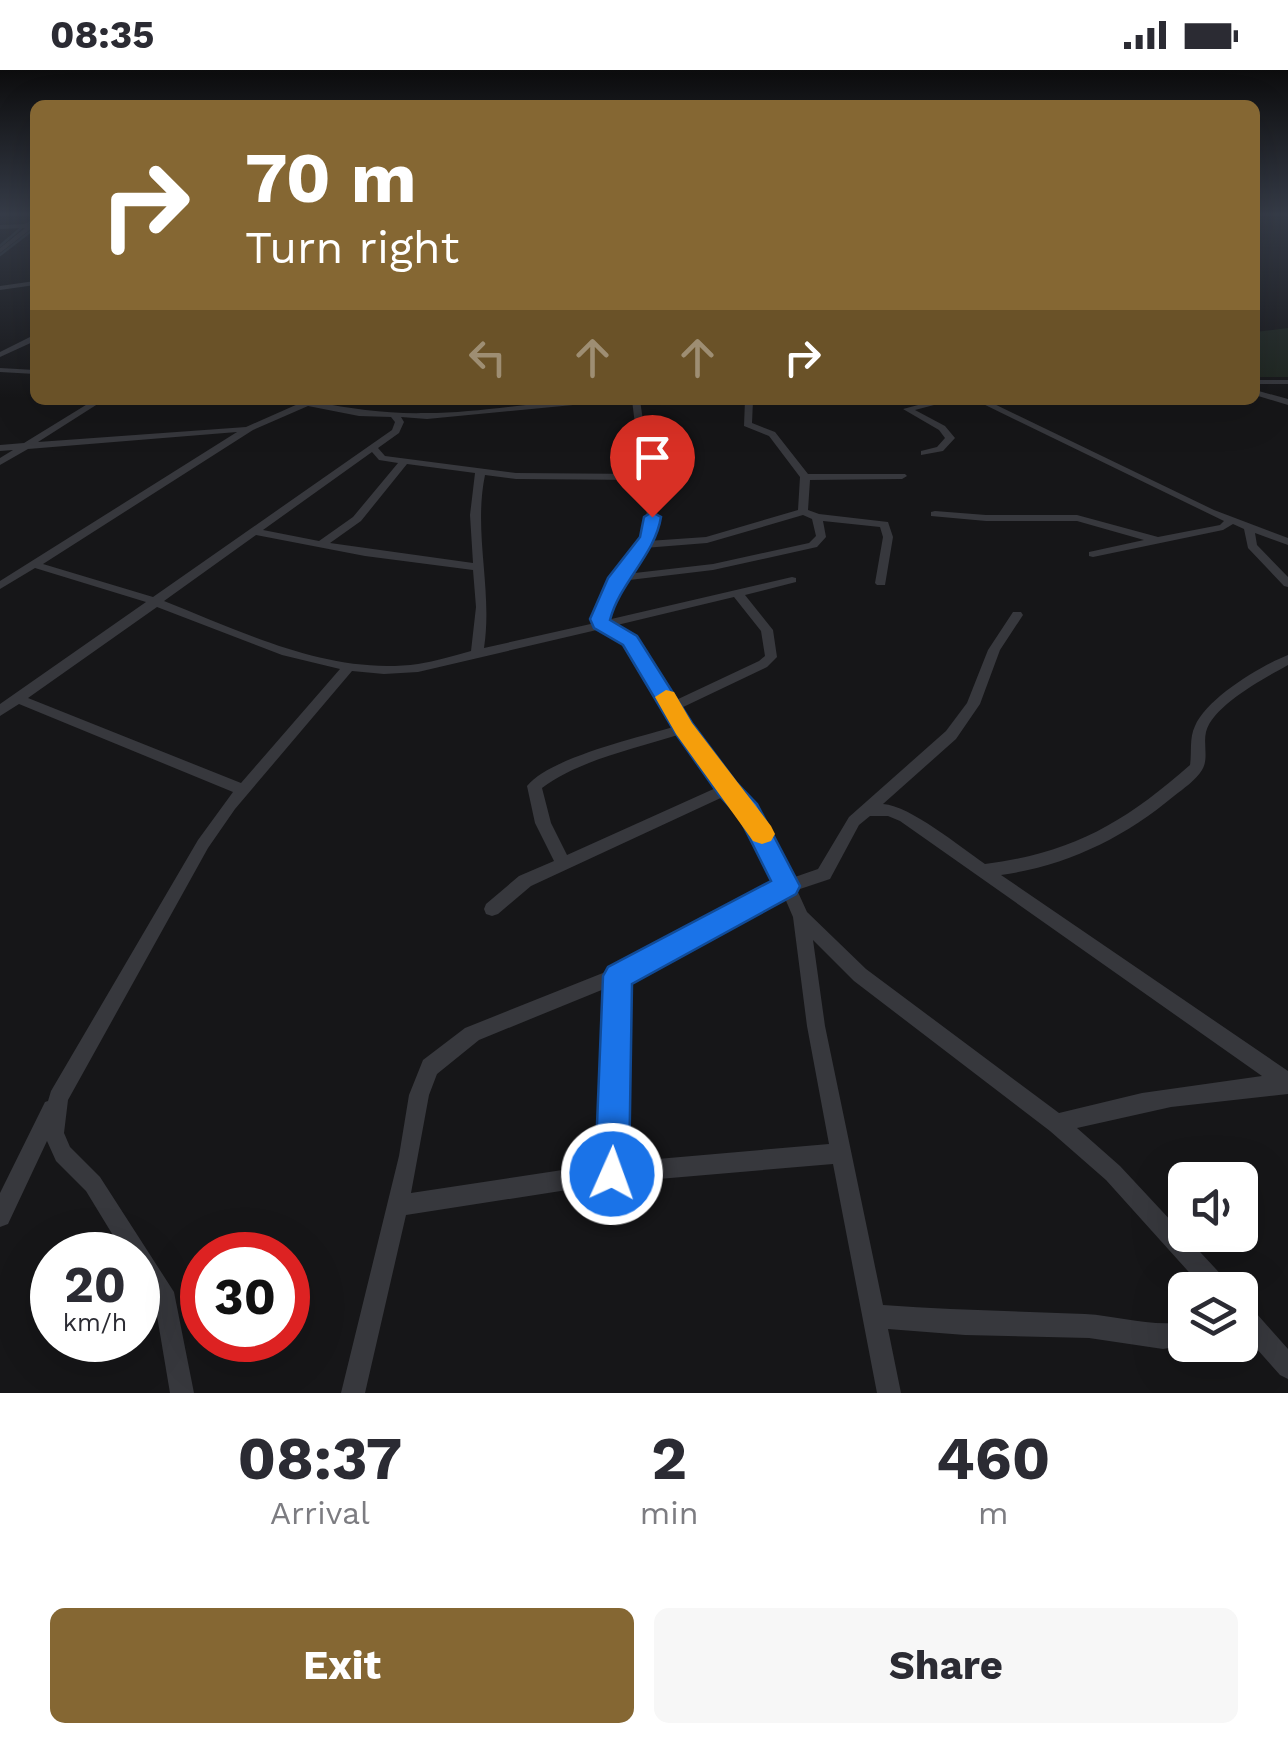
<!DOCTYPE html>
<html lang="en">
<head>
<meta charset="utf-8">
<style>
  :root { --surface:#fff; --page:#f7f7f7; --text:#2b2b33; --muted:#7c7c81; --accent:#856733 }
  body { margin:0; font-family:"Work Sans",sans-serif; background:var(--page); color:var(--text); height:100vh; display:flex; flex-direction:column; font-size:38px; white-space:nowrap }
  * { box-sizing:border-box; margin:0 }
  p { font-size:32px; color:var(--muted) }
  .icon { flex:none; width:55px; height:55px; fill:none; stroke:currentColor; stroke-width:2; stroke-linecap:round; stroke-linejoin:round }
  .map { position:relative; height:1323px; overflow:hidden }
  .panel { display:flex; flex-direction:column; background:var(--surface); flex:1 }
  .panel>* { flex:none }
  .guide { position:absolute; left:30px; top:30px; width:1230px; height:305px; border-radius:15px; box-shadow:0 10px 40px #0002; background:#856733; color:#fff; overflow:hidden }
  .tools { position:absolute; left:1168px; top:1092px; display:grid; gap:20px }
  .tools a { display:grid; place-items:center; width:90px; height:90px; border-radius:15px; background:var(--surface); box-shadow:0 10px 40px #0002; font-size:50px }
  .speed { position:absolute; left:30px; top:1162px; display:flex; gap:20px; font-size:50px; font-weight:700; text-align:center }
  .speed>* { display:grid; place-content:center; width:130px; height:130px; border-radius:50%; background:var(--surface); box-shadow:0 10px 40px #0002; line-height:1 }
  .speed small { font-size:25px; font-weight:400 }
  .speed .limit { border:15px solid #d22; background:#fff; color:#111 }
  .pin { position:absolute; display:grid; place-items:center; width:85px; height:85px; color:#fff; margin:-102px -42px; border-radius:50% 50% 50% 0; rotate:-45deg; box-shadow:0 0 10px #0007 }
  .pin .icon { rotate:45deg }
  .me { position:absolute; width:110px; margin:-55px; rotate:2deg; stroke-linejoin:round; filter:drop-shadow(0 0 8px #0008) }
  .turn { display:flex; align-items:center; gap:35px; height:210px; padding:0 50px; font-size:45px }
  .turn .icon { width:130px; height:130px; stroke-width:2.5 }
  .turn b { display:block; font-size:70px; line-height:85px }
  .lanes { display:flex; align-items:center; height:95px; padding:0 50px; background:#0003; justify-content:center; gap:50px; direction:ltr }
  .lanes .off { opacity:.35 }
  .eta { display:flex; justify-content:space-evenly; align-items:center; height:170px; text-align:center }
  .eta b { font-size:60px; font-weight:700; line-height:70px }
  .primary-button { display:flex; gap:20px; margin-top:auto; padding:20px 50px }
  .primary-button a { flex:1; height:115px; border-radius:15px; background:var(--accent); color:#fff; font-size:40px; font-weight:700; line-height:115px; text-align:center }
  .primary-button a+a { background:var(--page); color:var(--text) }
  .status { display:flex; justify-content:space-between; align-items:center; height:70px; padding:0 50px; background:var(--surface); direction:ltr }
  .status svg { height:28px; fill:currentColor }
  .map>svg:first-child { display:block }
  .green { fill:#1e261f }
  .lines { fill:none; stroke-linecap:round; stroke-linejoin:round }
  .stream { stroke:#2c353c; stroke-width:2.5 }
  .minor { fill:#37383d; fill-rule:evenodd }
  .route { fill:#1a73e8; stroke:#114b97; stroke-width:2.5 }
  .slow { fill:#f59e0b }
</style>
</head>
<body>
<div class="status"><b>08:35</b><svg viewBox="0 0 49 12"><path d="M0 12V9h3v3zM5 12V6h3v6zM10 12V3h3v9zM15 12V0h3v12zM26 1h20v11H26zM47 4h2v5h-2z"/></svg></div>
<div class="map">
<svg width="1288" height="1323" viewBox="0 0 1288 1323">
  <rect width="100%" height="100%" fill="#161618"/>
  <path class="green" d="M1288 258V307H1255V262Z"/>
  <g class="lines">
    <path class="stream" d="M25 155 35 150
      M0 176 21 158
      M0 185 35 158"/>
    <path class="minor" d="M35 151V156L0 183V178L25 158 0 159V155L30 154Z
      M35 211V215L0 220V216Z
      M32 266H35V271L0 287V282Z
      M0 298 35 300V304L0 302Z
      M1255 310H1288V314H1255Z
      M1255 320 1288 329V335L1255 325Z
      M94 330H104L38 372 246 357 307 330H318L316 332C352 339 388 344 426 343 483 343 540 330 598 330L594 333 427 349 401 347 404 352 399 363 378 378 385 386 516 403 641 404 632 330H640L657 447 648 471 706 467 798 440 800 407 769 366 744 356 745 330 753 331 752 353 775 362 808 404H905L907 406 902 409 810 410 808 440 819 444 888 452 893 467 885 515H877L875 513 883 467 880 457 823 451 826 467 817 477 713 500 621 511 612 527 607 550 792 507 796 508V512L745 525 773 560 777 587 767 597 679 639 732 715 753 737 781 783 792 808 818 799 849 747 946 661 967 633 988 580 1013 542H1021L1023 545 1000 580 980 634 956 669 883 734C911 736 960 777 985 794 1072 783 1124 753 1190 695 1192 683 1189 668 1195 656 1207 628 1260 596 1288 585V595C1265 608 1213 635 1206 662 1203 674 1209 689 1202 700 1196 710 1183 719 1174 726 1124 768 1066 796 1001 805L1288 1001V1024L1171 1037 1077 1058 1120 1096 1228 1212 1231 1220H1205L1106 1110 1050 1061 854 911 813 870 825 956 883 1235C951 1240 1017 1241 1085 1244 1120 1246 1149 1257 1185 1252L1187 1275 1163 1279 1089 1268 965 1265 888 1259 901 1323H877L833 1094 612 1113 406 1145 365 1323H341L399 1086 409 1025 423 990 465 958 633 891 778 813C764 781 749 752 725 726L531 816 498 844 492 846 486 844 484 839 486 834 519 806 554 791 535 753 527 716C551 687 638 668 676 656L625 573 601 559 418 602 384 604 352 601 235 739 208 778 68 1030 64 1063 70 1077 100 1107 174 1222 194 1323H170L155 1234 138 1205V1185H125L86 1121 56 1091 47 1071 8 1154 0 1157V1123L45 1032 48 1031 51 1021 198 770 233 722 19 634 0 646V634L146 532 35 498 0 519V511L237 362 28 379 0 395V388L13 380 0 381V375L24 373ZM308 336 359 346 391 347 395 352 392 360 153 527 43 494 253 360ZM372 382 379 390 398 393 353 447 319 471 263 460ZM407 394 475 403 470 445 473 493 330 473 361 451ZM485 405 516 409 642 410C644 423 648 438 646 451 639 490 596 511 595 553L484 578C493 520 473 463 485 405ZM803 445 812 449 816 466 809 473 713 494 626 504 644 478 707 473ZM256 465 365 486 473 500 476 537 471 581C453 586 436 591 418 594 329 606 243 562 164 531ZM734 527 761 561 765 586 759 591 674 631 634 567 613 556ZM157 537 282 585 340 599 241 713 28 628ZM681 664 718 717 567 785 551 753 542 718C581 689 635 679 681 664ZM870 746H888L900 751 1262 1006 1142 1023 1059 1043 866 899 807 842 797 820 830 809 859 755ZM784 826 793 847 807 956 829 1074 623 1092 627 910 645 903ZM609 917 602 1094 411 1123 429 1025 437 1004 479 970Z
      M937 330H953L915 340 945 356 955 368 943 381 921 385V381L937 377 945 368 939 360 903 339Z
      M975 330H986L1214 440 1288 468V475L1255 463 1257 475 1288 507V517L1284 516 1248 478 1244 459 1233 454 1223 460 1093 487 1089 486V482L1144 470 1077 451H986L931 446V442L935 441 986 445H1077L1158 467 1220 455 1224 451Z
      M1240 1230 1248 1234 1288 1279V1309L1280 1305 1240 1260Z"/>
  </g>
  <linearGradient id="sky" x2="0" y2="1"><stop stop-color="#0c0c0d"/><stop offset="0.44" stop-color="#363c48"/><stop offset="1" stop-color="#363c48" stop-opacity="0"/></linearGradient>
  <rect width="1288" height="328" fill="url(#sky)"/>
  <path class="route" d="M652 442 661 447C655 485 620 512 610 550L637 566 692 653 736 712 757 734 800 816 796 824 632 914 629 1104 624 1116 612 1121 600 1116 595 1104 603 906 608 897 771 811 739 747 719 725 676 664 623 575 594 558 590 549 608 508 640 467 644 447Z"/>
  <path class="slow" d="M666 620 674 622 692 653 771 756 775 764 771 771 762 774 753 771 676 664 655 627Z"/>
</svg>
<div class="tools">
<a><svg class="icon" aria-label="sound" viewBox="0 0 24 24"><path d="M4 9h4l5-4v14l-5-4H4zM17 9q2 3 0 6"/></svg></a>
<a><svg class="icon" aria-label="layers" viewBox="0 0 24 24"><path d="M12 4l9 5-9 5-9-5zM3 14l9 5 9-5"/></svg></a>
</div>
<div class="speed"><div>20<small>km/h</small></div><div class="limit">30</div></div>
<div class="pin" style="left:652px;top:447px;background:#d93025"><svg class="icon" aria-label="arrive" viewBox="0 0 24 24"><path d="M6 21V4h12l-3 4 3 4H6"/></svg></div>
<svg class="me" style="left:612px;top:1104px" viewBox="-20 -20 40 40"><circle r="17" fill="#1a73e8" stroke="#fff" stroke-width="3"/><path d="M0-11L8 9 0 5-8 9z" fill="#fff"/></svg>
<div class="guide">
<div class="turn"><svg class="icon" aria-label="right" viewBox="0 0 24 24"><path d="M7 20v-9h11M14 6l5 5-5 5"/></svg><div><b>70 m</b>Turn right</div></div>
<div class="lanes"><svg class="icon off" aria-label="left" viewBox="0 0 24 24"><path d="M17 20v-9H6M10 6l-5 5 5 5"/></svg><svg class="icon off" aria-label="ahead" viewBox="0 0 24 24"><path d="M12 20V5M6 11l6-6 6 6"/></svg><svg class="icon off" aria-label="ahead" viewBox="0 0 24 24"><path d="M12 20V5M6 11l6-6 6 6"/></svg><svg class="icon" aria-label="right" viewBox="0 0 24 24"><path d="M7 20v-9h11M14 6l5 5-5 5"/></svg></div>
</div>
</div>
<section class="panel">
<div class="eta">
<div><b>08:37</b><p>Arrival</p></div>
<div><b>2</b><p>min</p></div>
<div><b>460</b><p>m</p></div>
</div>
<div class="primary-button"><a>Exit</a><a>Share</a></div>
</section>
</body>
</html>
